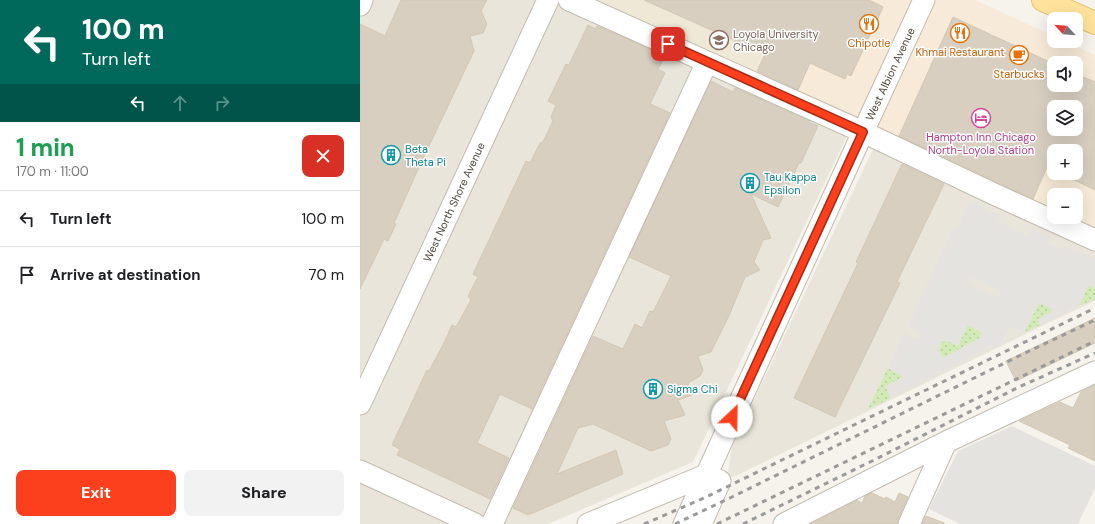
<!DOCTYPE html>
<html lang="en">
<head>
<meta charset="utf-8">
<style>
  :root { --surface:#fff; --page:#f2f2f2; --text:#202124; --muted:#757577; --line:#e0e0e0; --accent:#fc3f1d }
  body { margin:0; font-family:"DM Sans",sans-serif; background:var(--page); color:var(--text); height:100vh; display:flex; flex-direction:column; font-size:15px; white-space:nowrap }
  * { box-sizing:border-box; margin:0 }
  p { font-size:13px; color:var(--muted) }
  .icon { flex:none; width:22px; height:22px; fill:none; stroke:currentColor; stroke-width:2; stroke-linecap:round; stroke-linejoin:round }
  .map { position:relative; flex:1; overflow:hidden }
  .sheet { display:flex; flex-direction:column; background:var(--surface); width:360px }
  .sheet>* { flex:none }
  .top-card { background:#00695c; color:#fff; overflow:hidden }
  .needle { width:26px; rotate:296deg }
  .buttons { position:absolute; left:687px; top:12px; display:grid; gap:8px }
  .buttons a { display:grid; place-items:center; width:36px; height:36px; border-radius:8px; background:var(--surface); box-shadow:0 4px 16px #0002; font-size:20px }
  .pin { position:absolute; display:grid; place-items:center; width:34px; height:34px; color:#fff; margin:-17px; border-radius:8px; box-shadow:0 2px 6px #0006 }
  .me { position:absolute; width:44px; margin:-22px; rotate:24deg; stroke-linejoin:round; filter:drop-shadow(0 0 3px #0008) }
  .turn { display:flex; align-items:center; gap:14px; height:84px; padding:0 16px; font-size:18px }
  .turn .icon { width:52px; height:52px; stroke-width:2.5 }
  .turn b { display:block; font-size:28px; line-height:34px }
  .lanes { display:flex; align-items:center; height:38px; padding:0 16px; background:#0003; justify-content:center; gap:20px; direction:ltr }
  .lanes .off { opacity:.35 }
  .round { display:grid; place-items:center; flex:none; width:42px; height:42px; border-radius:8px; background:var(--page) }
  .head { display:flex; align-items:center; justify-content:space-between; height:68px; padding:0 16px }
  h1 { font-size:24px; font-weight:800; line-height:30px; color:#1e9e55 }
  .cta { display:flex; gap:8px; margin-top:auto; padding:8px 16px }
  .cta a { flex:1; height:46px; border-radius:8px; background:var(--accent); color:#fff; font-size:16px; font-weight:800; line-height:46px; text-align:center }
  .cta a+a { background:var(--page); color:var(--text) }
  ul { padding:0; list-style:none }
  li { display:flex; align-items:center; gap:12px; height:56px; padding:0 16px; border-top:1px solid var(--line) }
  li div { flex:1 }
  li b { display:block; font-size:15px }
  li em { font-style:normal }
  main { display:flex; flex:1; min-height:0 }
  .map>svg:first-child { display:block }
  .residential { fill:#eae5da }
  .commercial { fill:#f7ead8; fill-rule:evenodd }
  .education { fill:#efe8d6 }
  .green { fill:url(#green-dots) }
  .parking { fill:#e5e3e0; fill-rule:evenodd }
  .building { fill:#d8cfc1; stroke:#d3c7b4; fill-rule:evenodd }
  .lines { fill:none; stroke-linecap:round; stroke-linejoin:round }
  .minor-casing { stroke:#c2bbae; stroke-width:23 }
  .major-casing { stroke:#e6c16a; stroke-width:24 }
  .minor { stroke:#fff; stroke-width:21 }
  .major { stroke:#ffe39c; stroke-width:22 }
  .rail { stroke:#9a9a9a; stroke-width:3; stroke-dasharray:5 5; stroke-linecap:butt }
  .route-casing { stroke:#a42913; stroke-width:10 }
  .route { stroke:#fc3f1d; stroke-width:7 }
  .labels { text-anchor:middle; dominant-baseline:central; stroke-width:3; stroke-linejoin:round; paint-order:stroke }
  .education-label { font-size:11px; fill:#785e54; stroke:#fff; text-anchor:start }
  .food-label { font-size:11px; fill:#c56008; stroke:#fff }
  .street-label { font-size:11px; fill:#4b4439; stroke:#fff }
  .hotel-label { font-size:11px; fill:#b23c85; stroke:#fff }
  .culture-label { font-size:11px; fill:#0d838f; stroke:#fff; text-anchor:start }
</style>
</head>
<body>
<main>
<section class="sheet">
<div class="top-card">
<div class="turn"><svg class="icon" aria-label="left" viewBox="0 0 24 24"><path d="M17 20v-9H6M10 6l-5 5 5 5"/></svg><div><b>100 m</b>Turn left</div></div>
<div class="lanes"><svg class="icon" aria-label="left" viewBox="0 0 24 24"><path d="M17 20v-9H6M10 6l-5 5 5 5"/></svg><svg class="icon off" aria-label="ahead" viewBox="0 0 24 24"><path d="M12 20V5M6 11l6-6 6 6"/></svg><svg class="icon off" aria-label="right" viewBox="0 0 24 24"><path d="M7 20v-9h11M14 6l5 5-5 5"/></svg></div>
</div>
<div class="head"><div><h1>1 min</h1><p>170 m · 11:00</p></div><a class="round" style="background:#d93025;color:#fff"><svg class="icon" aria-label="close" viewBox="0 0 24 24"><path d="M6 6l12 12M18 6L6 18"/></svg></a></div>
<ul>
<li><svg class="icon" aria-label="left" viewBox="0 0 24 24"><path d="M17 20v-9H6M10 6l-5 5 5 5"/></svg><div><b>Turn left</b></div><em>100 m</em></li>
<li><svg class="icon" aria-label="arrive" viewBox="0 0 24 24"><path d="M6 21V4h12l-3 4 3 4H6"/></svg><div><b>Arrive at destination</b></div><em>70 m</em></li>
</ul>
<div class="cta"><a>Exit</a><a>Share</a></div>
</section>
<div class="map">
<svg width="735" height="524" viewBox="0 0 735 524">
  <defs>
    <pattern id="green-dots" width="8" height="8" patternUnits="userSpaceOnUse"><rect width="8" height="8" fill="#d2eab5"/><path d="M2 2h.1M6 6h.1" fill="none" stroke="#b6ca9c" stroke-width="1.8" stroke-linecap="round"/></pattern>
  </defs>
  <rect width="100%" height="100%" fill="#f6f3ec"/>
  <path class="residential" d="M0 0H225L491 127 333 462 188 524H0Z
    M518 139 735 240V301L690 322 367 480 372 446Z"/>
  <path class="commercial" d="M429 0H615L694 36V41H705L735 55V240L391 79ZM694 63H716V85H694ZM694 107H716V129H694ZM694 151H716V173H694ZM694 195H716V217H694Z"/>
  <path class="education" d="M225 0H429L391 79Z"/>
  <path class="green" d="M728 286H731L735 288V299L719 306Z
    M679 303 692 308 693 310 691 312 678 319 680 325 664 333Z
    M608 325 622 333 620 338 585 357C575 355 580 344 584 340L587 341Z
    M528 368 542 376V378L525 386 531 398 508 409Z"/>
  <path class="parking" d="M610 201 640 215 638 220 640 223 666 235 668 234 672 229 690 237 689 241V243L691 245 703 250 705 246 718 252H721L735 258V288L731 286H728L719 306 680 325 678 319 691 312 693 310 691 308 679 303 664 333 653 328H650L648 330 641 343 531 398 525 386 541 378 542 376 528 368 544 333 556 339H559L560 337 561 334 559 332 548 326 593 228 597 229ZM612 278H614L639 289 641 293 640 296H636L611 285 610 281ZM608 325 622 332 620 338 585 357 582 356 580 354 579 348 582 341 584 340 587 341 598 346Z
    M652 426 735 466V488L718 524H600L569 509 598 451Z"/>
  <path class="building" d="M41 0H127L121 11 127 24 123 33 110 36 114 51 60 165 34 223 36 224 28 241 24 239 0 289V24L25 36Z
    M284 0H509L523 7 491 76 487 74 485 79 450 63 438 90 397 71 405 54Z
    M593 17 694 64V85H716V74L735 82V190L700 173H716V151H694V170L687 167 673 199 539 136ZM694 107H716V129H694Z
    M228 25 235 29 237 26 299 53 297 57 303 60 298 69 305 73 290 104 310 113 172 409 140 394 117 443 149 458 130 499 37 455 40 449 32 445 67 370 69 371 85 341 92 325 96 327 111 300 108 296 118 277 113 274 166 161 170 163 180 143 183 142 193 121 191 117 196 105 188 101 206 64 209 65Z
    M351 81 373 92 375 88 450 121 449 122 458 126 441 163H439L418 207 391 194 411 238 403 240 394 262 400 270 385 277 368 318 351 352 338 356 343 370 340 376 328 383 332 395 318 400 325 415 304 421 311 439 308 445 291 451 233 424 218 428 197 474 256 450 263 474 168 515 153 508 233 336 263 349 275 324 282 328 290 311 293 312 311 276 269 257Z
    M542 164 584 184 537 282 540 283 475 417 434 398 498 263 496 262Z
    M735 318V343L656 381 646 361Z
    M735 385V461L708 448 710 445 659 421 700 402 713 408 721 392Z
    M512 493 525 499 526 497 535 502 539 493 548 497 538 519 537 524H451L497 500 502 503 505 496Z
    M566 516 584 523V524H562Z"/>
  <g class="lines">
    <defs>
      <path id="minor" d="M209 0 503 132 636 195 735 240
        M0 5 2 0
        M0 404 188 0
        M0 471 115 524
        M132 524 347 62
        M228 524 346 475
        M324 524 503 132 564 0
        M341 524 360 481 346 475
        M424 524 586 442 735 372
        M549 524 586 442"/>
      <path id="major" d="M683 0 735 23"/>
    </defs>
    <use href="#minor" class="minor-casing"/>
    <use href="#major" class="major-casing"/>
    <use href="#minor" class="minor"/>
    <use href="#major" class="major"/>
    <path class="rail" d="M284 524 344 498 498 423 735 308
      M315 524 372 497 663 354 735 320
      M357 524 735 341
      M383 524 510 462 659 387 735 353"/>
  </g>
  <g class="lines">
    <defs>
      <path id="route" d="M308 44 503 132 372 417"/>
    </defs>
    <use href="#route" class="route-casing"/>
    <use href="#route" class="route"/>
  </g>
  <defs>
    <symbol id="restaurant-ring" viewBox="-11 -11 22 22"><circle r="9.5" fill="#fff" stroke="#e8710a" stroke-width="1.5"/><path d="M-5-6h1v4h1v-4h1v4h1v-4h1v5L-1.5 .5V6h-2V.5L-5-1ZM5-6V6H3V1.5H1.5Q1.5-4 5-6Z" fill="#e8710a"/></symbol>
    <symbol id="university-ring" viewBox="-11 -11 22 22"><circle r="9.5" fill="#fff" stroke="#8d6e63" stroke-width="1.5"/><path d="M0-5L7-2L0 1L-7-2ZM-4 1L0 2.5L4 1V4Q0 6-4 4Z" fill="#8d6e63"/></symbol>
    <symbol id="cafe-ring" viewBox="-11 -11 22 22"><circle r="9.5" fill="#fff" stroke="#e8710a" stroke-width="1.5"/><path d="M-5.5-4.5H6V0H3Q3 3.5 0 3.5H-2.5Q-5.5 3.5-5.5 0ZM3-3.2v2h1.7v-2ZM-6 4.5H4V6H-6Z" fill="#e8710a"/></symbol>
    <symbol id="hotel-ring" viewBox="-11 -11 22 22"><circle r="9.5" fill="#fff" stroke="#d1479c" stroke-width="1.5"/><path d="M-6-4.5h1.5V1H6V5H4.5V3h-9V5H-6ZM-4 0a1.8 1.8 0 1 1 3.6 0ZM.5 0V-2.5h3Q6-2.5 6 0Z" fill="#d1479c"/></symbol>
    <symbol id="building-ring" viewBox="-11 -11 22 22"><circle r="9.5" fill="#fff" stroke="#0f9aa8" stroke-width="1.5"/><path d="M-4-6H4V6H1V3H-1V6H-4ZM-2.5-4.3h1.7v1.8h-1.7ZM.8-4.3h1.7v1.8H.8ZM-2.5-1h1.7V.8h-1.7ZM.8-1h1.7V.8H.8Z" fill="#0f9aa8"/></symbol>
  </defs>
  <g fill-rule="evenodd">
    <use href="#restaurant-ring" x="498" y="13" width="22" height="22"/>
    <use href="#restaurant-ring" x="589" y="22" width="22" height="22"/>
    <use href="#university-ring" x="348" y="29" width="22" height="22"/>
    <use href="#cafe-ring" x="648" y="44" width="22" height="22"/>
    <use href="#hotel-ring" x="610" y="107" width="22" height="22"/>
    <use href="#building-ring" x="20" y="144" width="22" height="22"/>
    <use href="#building-ring" x="379" y="172" width="22" height="22"/>
    <use href="#building-ring" x="282" y="378" width="22" height="22"/>
  </g>
  <g class="labels">
    <g class="education-label">
      <text x="373" y="34">Loyola University<tspan x="373" dy="13">Chicago</tspan></text>
    </g>
    <g class="food-label">
      <text x="509" y="43">Chipotle</text>
      <text x="600" y="52">Khmai Restaurant</text>
      <text x="659" y="74">Starbucks</text>
    </g>
    <g class="street-label">
      <text transform="translate(530 74) rotate(-65)">West Albion Avenue</text>
      <text transform="translate(94 202) rotate(-65)">West North Shore Avenue</text>
    </g>
    <g class="hotel-label">
      <text x="621" y="137">Hampton Inn Chicago<tspan x="621" dy="13">North-Loyola Station</tspan></text>
    </g>
    <g class="culture-label">
      <text x="45" y="149">Beta<tspan x="45" dy="13">Theta Pi</tspan></text>
      <text x="404" y="177">Tau Kappa<tspan x="404" dy="13">Epsilon</tspan></text>
      <text x="307" y="389">Sigma Chi</text>
    </g>
  </g>
</svg>
<div class="buttons">
<a><svg class="needle" viewBox="-14 -14 28 28"><path d="M0-13l5 13h-10z" fill="#e53935"/><path d="M0 13l5-13h-10z" fill="#757577"/></svg></a>
<a><svg class="icon" aria-label="sound" viewBox="0 0 24 24"><path d="M4 9h4l5-4v14l-5-4H4zM17 9q2 3 0 6"/></svg></a>
<a><svg class="icon" aria-label="layers" viewBox="0 0 24 24"><path d="M12 4l9 5-9 5-9-5zM3 14l9 5 9-5"/></svg></a>
<a>+</a>
<a>−</a>
</div>
<div class="pin" style="left:308px;top:44px;background:#d93025"><svg class="icon" aria-label="arrive" viewBox="0 0 24 24"><path d="M6 21V4h12l-3 4 3 4H6"/></svg></div>
<svg class="me" style="left:372px;top:417px" viewBox="-20 -20 40 40"><circle r="19" fill="#fff"/><path d="M0-13L10 11 0 6-10 11z" fill="#fc3f1d"/></svg>
</div>
</main>
</body>
</html>
